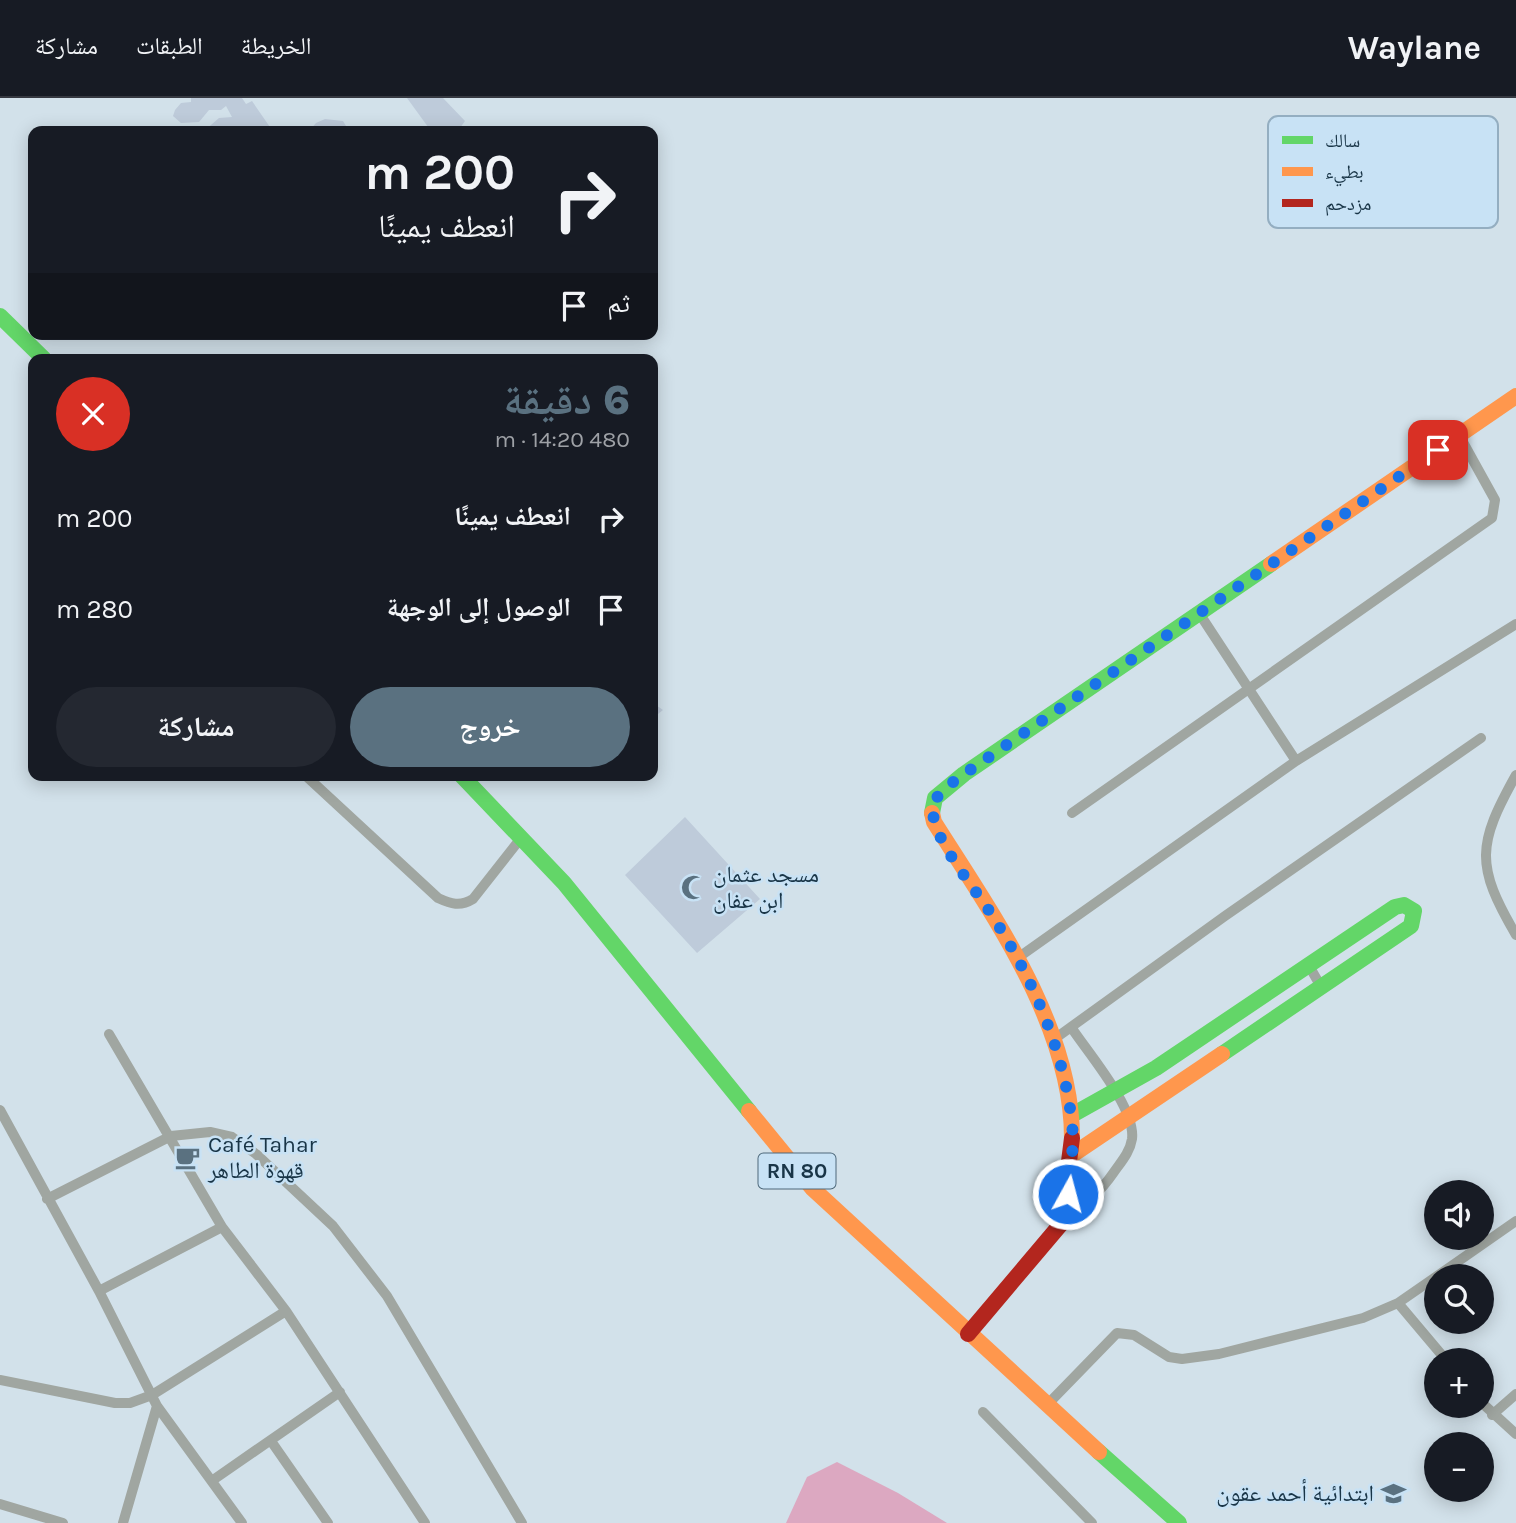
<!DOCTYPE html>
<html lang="ar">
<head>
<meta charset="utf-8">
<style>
  :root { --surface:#171b24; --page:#242831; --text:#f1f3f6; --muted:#9ea1a6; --line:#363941; --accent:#5a7180 }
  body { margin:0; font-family:Karla,"Noto Naskh Arabic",sans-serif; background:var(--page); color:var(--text); direction:rtl; height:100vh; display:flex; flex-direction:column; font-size:26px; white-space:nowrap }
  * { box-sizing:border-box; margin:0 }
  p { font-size:23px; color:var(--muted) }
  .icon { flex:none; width:38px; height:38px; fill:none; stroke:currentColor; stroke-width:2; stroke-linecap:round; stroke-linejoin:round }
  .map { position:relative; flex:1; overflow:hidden; direction:ltr }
  .drawer { position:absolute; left:28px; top:256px; width:630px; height:427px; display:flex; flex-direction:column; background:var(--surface); border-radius:14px; box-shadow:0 4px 18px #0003; direction:rtl }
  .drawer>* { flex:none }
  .top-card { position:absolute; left:28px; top:28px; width:630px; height:214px; border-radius:14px; box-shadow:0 4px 18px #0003; direction:rtl; background:#171b24; color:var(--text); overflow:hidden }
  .controls { position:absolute; left:1424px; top:1082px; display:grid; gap:14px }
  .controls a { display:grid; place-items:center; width:70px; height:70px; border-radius:50%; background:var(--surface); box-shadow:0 4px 18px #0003; font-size:35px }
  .pin { position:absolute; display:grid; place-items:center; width:60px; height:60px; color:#fff; margin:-30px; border-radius:14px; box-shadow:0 4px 10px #0006 }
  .me { position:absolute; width:77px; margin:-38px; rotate:7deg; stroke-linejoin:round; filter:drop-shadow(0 0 5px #0008) }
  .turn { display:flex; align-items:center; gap:24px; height:147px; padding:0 28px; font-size:32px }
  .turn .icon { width:91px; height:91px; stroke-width:2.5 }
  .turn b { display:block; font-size:49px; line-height:60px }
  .then { display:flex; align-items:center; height:66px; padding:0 28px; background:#0003; gap:14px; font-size:26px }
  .round { display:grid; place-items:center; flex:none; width:74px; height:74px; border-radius:37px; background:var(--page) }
  .head { display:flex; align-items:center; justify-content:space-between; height:119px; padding:0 28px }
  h1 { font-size:42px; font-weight:800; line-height:52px; color:var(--accent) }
  .cta { display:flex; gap:14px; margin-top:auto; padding:14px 28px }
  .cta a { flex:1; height:80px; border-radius:42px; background:var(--accent); color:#fff; font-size:28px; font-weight:800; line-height:80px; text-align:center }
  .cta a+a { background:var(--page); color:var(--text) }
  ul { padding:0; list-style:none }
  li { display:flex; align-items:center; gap:21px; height:91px; padding:0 28px }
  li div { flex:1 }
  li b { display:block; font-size:26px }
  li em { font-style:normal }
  header { display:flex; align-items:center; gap:42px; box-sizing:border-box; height:98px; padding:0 35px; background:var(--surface); border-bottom:2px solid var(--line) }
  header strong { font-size:33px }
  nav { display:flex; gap:38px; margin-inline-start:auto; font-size:24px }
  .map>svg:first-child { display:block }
  .forest { fill:#dca8c1 }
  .building { fill:#becbda }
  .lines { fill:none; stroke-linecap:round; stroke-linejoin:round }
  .street { stroke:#a0a6a1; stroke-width:10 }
  .fast { stroke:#63d668; stroke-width:16 }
  .slow { stroke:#ff974d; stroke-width:16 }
  .jam { stroke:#b3261e; stroke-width:16 }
  .route { stroke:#1a73e8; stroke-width:12; stroke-dasharray:0 21.6 }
  .labels { text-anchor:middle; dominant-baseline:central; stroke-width:5; stroke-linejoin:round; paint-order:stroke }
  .shield { fill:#c8e2f5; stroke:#4e697b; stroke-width:2 }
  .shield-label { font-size:21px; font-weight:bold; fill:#193547 }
  .poi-label { font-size:23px; fill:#193547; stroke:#c8e2f5; text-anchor:start }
  .key { fill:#c8e2f5; stroke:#94aec1; stroke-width:2 }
  .key-label { font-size:19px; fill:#193547 }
</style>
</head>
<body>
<header>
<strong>Waylane</strong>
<nav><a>الخريطة</a><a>الطبقات</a><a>مشاركة</a></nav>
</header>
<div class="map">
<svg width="1516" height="1425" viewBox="0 0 1516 1425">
  <rect width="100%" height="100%" fill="#d2e1ea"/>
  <path class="forest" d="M837 1364 898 1395 947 1425H786L807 1379Z"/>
  <path class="building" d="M191 0H242L246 6 252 3 272 32 204 33 219 20 232 19 226 8 221 12H209L199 24 181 25 173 18 175 12 181 5 191 4Z
    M407 0H443L465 23 460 30 464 33H431Z
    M325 21 343 23 349 33H309L316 25Z
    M653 605 663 612 653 620Z
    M685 719 760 801 697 855 625 777Z"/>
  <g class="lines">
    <path class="street" d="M1199 515 1296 663
      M305 677 438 800C451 806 460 809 473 801L521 740
      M1516 677C1477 747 1475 767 1516 837
      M1072 715 1492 420 1495 402 1459 337
      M1019 859 1296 663 1516 526
      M1308 866 1320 887
      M109 936 222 1129 286 1213 425 1425
      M1053 942 1225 818 1481 640
      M0 1012 99 1193 157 1308 242 1425
      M47 1101 171 1038 210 1034 232 1039 256 1056 333 1128 387 1198 522 1425
      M1061 1126C1082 1111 1099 1096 1114 1074 1121 1064 1130 1054 1132 1041 1136 1010 1088 955 1071 929
      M1437 1178 1516 1123
      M99 1193 222 1129
      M1398 1205 1446 1262
      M0 1282 115 1305H130L152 1297 286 1213
      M1482 1305 1516 1336
      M1046 1308 1117 1235 1134 1237 1169 1259 1182 1261 1219 1256 1363 1220 1398 1205 1437 1178
      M983 1314 1092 1425
      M1492 1317 1516 1296
      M271 1343 328 1425
      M213 1382 340 1294
      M0 1406 63 1425
      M123 1425 157 1308"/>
    <path class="fast" d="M0 218 44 261
      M461 677 564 785 749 1013
      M932 715 935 700 964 676 1271 466
      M1072 1017 1156 970 1395 809 1404 807 1414 813 1411 828 1222 956
      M1099 1354 1179 1425"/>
    <path class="slow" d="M1271 466 1516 298
      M932 715 934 724C992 816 1072 927 1072 1040
      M749 1013 812 1090 1099 1354
      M1072 1057 1222 956"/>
    <path class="jam" d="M968 1236 1061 1126 1072 1040"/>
  </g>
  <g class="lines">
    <path class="route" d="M1068 1096C1071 1070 1075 1043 1071 1017 1061 943 1028 872 988 811 972 787 935 743 933 715 931 697 951 686 964 676L1438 352"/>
  </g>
  <defs>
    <symbol id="mosque-bare" viewBox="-9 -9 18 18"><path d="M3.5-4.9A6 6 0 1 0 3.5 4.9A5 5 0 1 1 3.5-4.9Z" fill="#5a7180" stroke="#c8e2f5" stroke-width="2.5" paint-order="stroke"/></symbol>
    <symbol id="cafe-bare" viewBox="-9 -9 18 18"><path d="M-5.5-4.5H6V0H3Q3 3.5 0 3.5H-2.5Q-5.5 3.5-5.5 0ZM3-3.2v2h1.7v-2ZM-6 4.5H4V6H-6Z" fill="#5a7180" stroke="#c8e2f5" stroke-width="2.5" paint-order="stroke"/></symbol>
    <symbol id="school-bare" viewBox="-9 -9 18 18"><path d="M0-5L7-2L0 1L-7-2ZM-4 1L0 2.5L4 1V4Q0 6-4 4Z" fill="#5a7180" stroke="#c8e2f5" stroke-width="2.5" paint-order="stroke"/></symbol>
  </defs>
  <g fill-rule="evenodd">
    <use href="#mosque-bare" x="676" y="772" width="35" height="35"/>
    <use href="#cafe-bare" x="170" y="1042" width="35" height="35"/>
    <use href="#school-bare" x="1376" y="1378" width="35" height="35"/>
  </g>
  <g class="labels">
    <rect class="shield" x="758.5" y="1055.5" width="77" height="35" rx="5"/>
    <g class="shield-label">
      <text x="797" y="1073">RN 80</text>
    </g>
    <g class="poi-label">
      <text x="713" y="776">مسجد عثمان<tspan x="713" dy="26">ابن عفان</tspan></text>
      <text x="208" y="1046">Café Tahar<tspan x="208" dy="26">قهوة الطاهر</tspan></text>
      <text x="1374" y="1395" text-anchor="end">ابتدائية أحمد عقون</text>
    </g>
  </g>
  <rect x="1268" y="18" width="230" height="112" rx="10" class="key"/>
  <rect x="1282" y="38" width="31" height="8" fill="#63d668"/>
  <rect x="1282" y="69" width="31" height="9" fill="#ff974d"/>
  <rect x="1282" y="101" width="31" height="8" fill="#b3261e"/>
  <g class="key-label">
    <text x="1325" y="49">سالك</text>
    <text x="1325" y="80">بطيء</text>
    <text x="1325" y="112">مزدحم</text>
  </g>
</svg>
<div class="controls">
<a><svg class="icon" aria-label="sound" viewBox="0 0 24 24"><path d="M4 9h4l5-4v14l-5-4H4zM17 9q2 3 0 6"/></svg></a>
<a><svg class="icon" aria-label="search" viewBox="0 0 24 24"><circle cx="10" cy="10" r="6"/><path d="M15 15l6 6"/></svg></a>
<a>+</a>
<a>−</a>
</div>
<div class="pin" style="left:1438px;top:352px;background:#d93025"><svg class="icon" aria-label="arrive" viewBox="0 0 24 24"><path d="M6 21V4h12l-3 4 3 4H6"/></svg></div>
<svg class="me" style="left:1068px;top:1096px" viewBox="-20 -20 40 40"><circle r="17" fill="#1a73e8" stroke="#fff" stroke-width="3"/><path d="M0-11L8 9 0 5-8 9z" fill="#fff"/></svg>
<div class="top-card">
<div class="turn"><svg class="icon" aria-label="right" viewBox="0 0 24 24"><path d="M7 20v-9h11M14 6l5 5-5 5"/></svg><div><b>200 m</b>انعطف يمينًا</div></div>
<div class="then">ثم<svg class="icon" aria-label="arrive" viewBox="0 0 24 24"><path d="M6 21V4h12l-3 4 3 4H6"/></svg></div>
</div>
<section class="drawer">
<div class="head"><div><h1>6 دقيقة</h1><p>480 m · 14:20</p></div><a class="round" style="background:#d93025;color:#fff"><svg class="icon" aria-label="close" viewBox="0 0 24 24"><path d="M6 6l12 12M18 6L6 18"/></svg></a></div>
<ul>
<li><svg class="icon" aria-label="right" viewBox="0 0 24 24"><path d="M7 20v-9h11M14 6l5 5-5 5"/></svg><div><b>انعطف يمينًا</b></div><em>200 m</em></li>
<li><svg class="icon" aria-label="arrive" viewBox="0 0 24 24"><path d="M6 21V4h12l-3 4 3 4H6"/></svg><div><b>الوصول إلى الوجهة</b></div><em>280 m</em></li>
</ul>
<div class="cta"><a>خروج</a><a>مشاركة</a></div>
</section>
</div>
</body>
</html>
